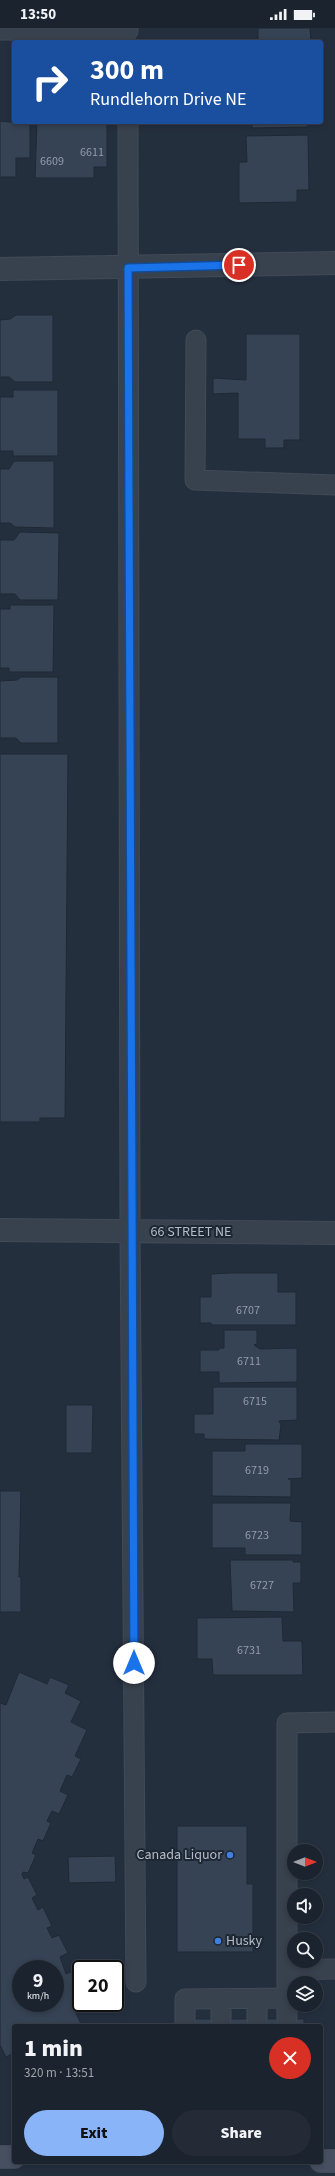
<!DOCTYPE html>
<html lang="en">
<head>
<meta charset="utf-8">
<style>
  :root { --surface:#1b232e; --page:#242b36; --text:#f1f3f6; --muted:#a0a4aa; --line:#39404a; --accent:#8ab4f8 }
  body { margin:0; font-family:"Source Sans 3",sans-serif; background:var(--page); color:var(--text); height:100vh; display:flex; flex-direction:column; font-size:15px; white-space:nowrap }
  * { box-sizing:border-box; margin:0 }
  p { font-size:13px; color:var(--muted) }
  .icon { flex:none; width:22px; height:22px; fill:none; stroke:currentColor; stroke-width:2; stroke-linecap:round; stroke-linejoin:round }
  .map { position:relative; flex:1; overflow:hidden }
  .side { position:absolute; left:12px; top:1996px; width:311px; height:140px; display:flex; flex-direction:column; background:var(--surface); border-radius:4px; box-shadow:0 2px 6px #0003,0 0 0 1px var(--line) }
  .side>* { flex:none }
  .top-card { position:absolute; left:12px; top:12px; width:311px; height:84px; border-radius:4px; box-shadow:0 2px 6px #0003,0 0 0 1px var(--line); background:#1a4fa0; color:#fff; overflow:hidden }
  .needle { width:26px; rotate:90deg }
  .tools { position:absolute; left:287px; top:1816px; display:grid; gap:8px }
  .tools a { display:grid; place-items:center; width:36px; height:36px; border-radius:50%; background:var(--surface); box-shadow:0 2px 6px #0003,0 0 0 1px var(--line); font-size:20px }
  .speed { position:absolute; left:12px; top:1932px; display:flex; gap:8px; font-size:20px; font-weight:700; text-align:center }
  .speed>* { display:grid; place-content:center; width:52px; height:52px; border-radius:50%; background:var(--surface); box-shadow:0 2px 6px #0003,0 0 0 1px var(--line); line-height:1 }
  .speed small { font-size:10px; font-weight:400 }
  .speed .limit { border:2px solid #111; border-radius:6px; background:#fff; color:#111 }
  .pin { position:absolute; display:grid; place-items:center; width:34px; height:34px; color:#fff; margin:-17px; border:2px solid #fff; border-radius:50%; box-shadow:0 1px 4px #0007 }
  .me { position:absolute; width:44px; margin:-22px; rotate:0deg; stroke-linejoin:round; filter:drop-shadow(0 0 3px #0008) }
  .turn { display:flex; align-items:center; gap:14px; height:84px; padding:0 12px; font-size:18px }
  .turn .icon { width:52px; height:52px; stroke-width:2.5 }
  .turn b { display:block; font-size:28px; line-height:34px }
  .round { display:grid; place-items:center; flex:none; width:42px; height:42px; border-radius:21px; background:var(--page) }
  .head { display:flex; align-items:center; justify-content:space-between; height:68px; padding:0 12px }
  h1 { font-size:24px; font-weight:800; line-height:30px }
  .cta { display:flex; gap:8px; margin-top:auto; padding:8px 12px }
  .cta a { flex:1; height:46px; border-radius:24px; background:var(--accent); color:#111; font-size:16px; font-weight:800; line-height:46px; text-align:center }
  .cta a+a { background:var(--page); color:var(--text) }
  .status { display:flex; justify-content:space-between; align-items:center; height:28px; padding:0 20px; background:var(--surface); direction:ltr }
  .status svg { height:11px; fill:currentColor }
  .map>svg:first-child { display:block }
  .building { fill:#364354; stroke:#1f2835; fill-rule:evenodd }
  .lines { fill:none; stroke-linecap:round; stroke-linejoin:round }
  .service-casing { stroke:#414a57; stroke-width:21 }
  .minor-casing { stroke:#414a57; stroke-width:24 }
  .tertiary-casing { stroke:#414a57; stroke-width:24 }
  .secondary-casing { stroke:#414a57; stroke-width:24 }
  .service { stroke:#38414e; stroke-width:19 }
  .minor { stroke:#38414e; stroke-width:22 }
  .tertiary { stroke:#38414e; stroke-width:22 }
  .secondary { stroke:#465061; stroke-width:22 }
  .route-casing { stroke:#114b97; stroke-width:10 }
  .route { stroke:#1a73e8; stroke-width:7 }
  .shop-dot { fill:#3f7fe0; stroke:#1d2633; stroke-width:1.5 }
  .labels { text-anchor:middle; dominant-baseline:central; stroke-width:4; stroke-linejoin:round; paint-order:stroke }
  .number-label { font-size:12px; fill:#929caa }
  .street-label { font-size:14px; fill:#b4bcc9; stroke:#1d2633 }
  .poi-label { font-size:14px; fill:#b4bcc9; stroke:#1d2633; text-anchor:end }
</style>
</head>
<body>
<div class="status"><b>13:50</b><svg viewBox="0 0 49 12"><path d="M0 12V9h3v3zM5 12V6h3v6zM10 12V3h3v9zM15 12V0h3v12zM26 1h20v11H26zM47 4h2v5h-2z"/></svg></div>
<div class="map">
<svg width="335" height="2148" viewBox="0 0 335 2148">
  <rect width="100%" height="100%" fill="#242f3e"/>
  <path class="building" d="M258 0H310L311 14H258Z
    M0 93 30 96V130H16V149H0Z
    M37 94H107V139H94V150H35Z
    M252 94H308V99L252 100Z
    M308 107 309 162H297V174L239 175V134H247L246 108Z
    M16 287H53V354H15L9 349H0V292L10 291Z
    M246 306H300V412H284V420H265V411H238V365L213 366V350L246 352Z
    M13 362H58V428H13V423H0V369H13Z
    M14 433H54V500L15 499 10 495H0V441H9Z
    M20 504 59 505 58 572H20L15 566H0V512H14Z
    M10 577H54L53 644H9V640H0V581H10Z
    M21 649H58V715H21L16 710H0V653L17 652Z
    M0 726H68L65 1090H40V1094H0Z
    M230 1245H278V1264H296V1297H211V1295H200V1269H211V1246Z
    M224 1302H257V1316L254 1317 260 1321 297 1320V1354L219 1355V1344H200V1322H219V1320H224Z
    M213 1359H297V1392L279 1393 281 1397 279 1412 204 1411V1406H194V1386H213Z
    M66 1377H93L92 1425H66Z
    M245 1416H302V1450L288 1451H291V1469L212 1468V1423H245Z
    M0 1463H21L19 1549H21V1584H0Z
    M212 1475H291L290 1493 302 1494V1527H245V1520H212Z
    M230 1532H293V1534H301V1555H293L294 1584 232 1583Z
    M282 1589 283 1613H302L303 1647H213L212 1631H197V1590Z
    M19 1644 47 1656 50 1649 69 1657 65 1665 81 1673 71 1694 87 1702 75 1728 81 1731 72 1749 67 1747 60 1763 68 1767 59 1786 52 1783 47 1793 51 1795 43 1813 38 1811 32 1825 36 1827 28 1845 23 1844 22 1846 24 1851 28 1849 37 1867 32 1870 38 1882 43 1879 52 1898 47 1900 52 1910 59 1907 68 1925 60 1929 66 1946 73 1943 81 1961 75 1964 83 1980 75 1983 82 1998H14V2025L6 2029 0 2017V1675L6 1677ZM21 1941H55V1975H21Z
    M177 1798H247V1856H253V1924H177Z
    M115 1828 116 1854 69 1855 68 1829Z
    M188 1991H304V1998H188Z"/>
  <g class="lines">
    <defs>
      <path id="service" d="M0 2 128 3
        M128 94 130 1204 136 1954
        M196 312 195 452 335 457
        M288 1942 335 1941
        M221 1971V1991
        M257 1991V1970
        M287 1991V1695L335 1694
        M185 1998V1971L287 1970"/>
      <path id="minor" d="M0 1202 335 1205"/>
      <path id="tertiary" d="M0 241 335 235"/>
      <path id="secondary" d="M0 2129H14
        M321 2133H335"/>
    </defs>
    <use href="#service" class="service-casing"/>
    <use href="#minor" class="minor-casing"/>
    <use href="#tertiary" class="tertiary-casing"/>
    <use href="#secondary" class="secondary-casing"/>
    <use href="#service" class="service"/>
    <use href="#minor" class="minor"/>
    <use href="#tertiary" class="tertiary"/>
    <use href="#secondary" class="secondary"/>
  </g>
  <g class="lines">
    <defs>
      <path id="route" d="M134 1635 128 240 239 237"/>
    </defs>
    <use href="#route" class="route-casing"/>
    <use href="#route" class="route"/>
  </g>
  <g class="shop-dot">
    <circle cx="230" cy="1827" r="4"/>
    <circle cx="218" cy="1913" r="4"/>
  </g>
  <g class="labels">
    <g class="number-label">
      <text x="92" y="124">6611</text>
      <text x="52" y="133">6609</text>
      <text x="248" y="1282">6707</text>
      <text x="249" y="1333">6711</text>
      <text x="255" y="1373">6715</text>
      <text x="257" y="1442">6719</text>
      <text x="257" y="1507">6723</text>
      <text x="262" y="1557">6727</text>
      <text x="249" y="1622">6731</text>
    </g>
    <g class="street-label">
      <text x="191" y="1204">66 STREET NE</text>
    </g>
    <g class="poi-label">
      <text x="222" y="1827">Canada Liquor</text>
      <text x="226" y="1913" text-anchor="start">Husky</text>
    </g>
  </g>
</svg>
<div class="tools">
<a><svg class="needle" viewBox="-14 -14 28 28"><path d="M0-13l5 13h-10z" fill="#e53935"/><path d="M0 13l5-13h-10z" fill="#a0a4aa"/></svg></a>
<a><svg class="icon" aria-label="sound" viewBox="0 0 24 24"><path d="M4 9h4l5-4v14l-5-4H4zM17 9q2 3 0 6"/></svg></a>
<a><svg class="icon" aria-label="search" viewBox="0 0 24 24"><circle cx="10" cy="10" r="6"/><path d="M15 15l6 6"/></svg></a>
<a><svg class="icon" aria-label="layers" viewBox="0 0 24 24"><path d="M12 4l9 5-9 5-9-5zM3 14l9 5 9-5"/></svg></a>
</div>
<div class="speed"><div>9<small>km/h</small></div><div class="limit">20</div></div>
<div class="pin" style="left:239px;top:237px;background:#d93025"><svg class="icon" aria-label="arrive" viewBox="0 0 24 24"><path d="M6 21V4h12l-3 4 3 4H6"/></svg></div>
<svg class="me" style="left:134px;top:1635px" viewBox="-20 -20 40 40"><circle r="19" fill="#fff"/><path d="M0-13L10 11 0 6-10 11z" fill="#1a73e8"/></svg>
<div class="top-card">
<div class="turn"><svg class="icon" aria-label="right" viewBox="0 0 24 24"><path d="M7 20v-9h11M14 6l5 5-5 5"/></svg><div><b>300 m</b>Rundlehorn Drive NE</div></div>
</div>
<section class="side">
<div class="head"><div><h1>1 min</h1><p>320 m · 13:51</p></div><a class="round" style="background:#d93025;color:#fff"><svg class="icon" aria-label="close" viewBox="0 0 24 24"><path d="M6 6l12 12M18 6L6 18"/></svg></a></div>
<div class="cta"><a>Exit</a><a>Share</a></div>
</section>
</div>
</body>
</html>
